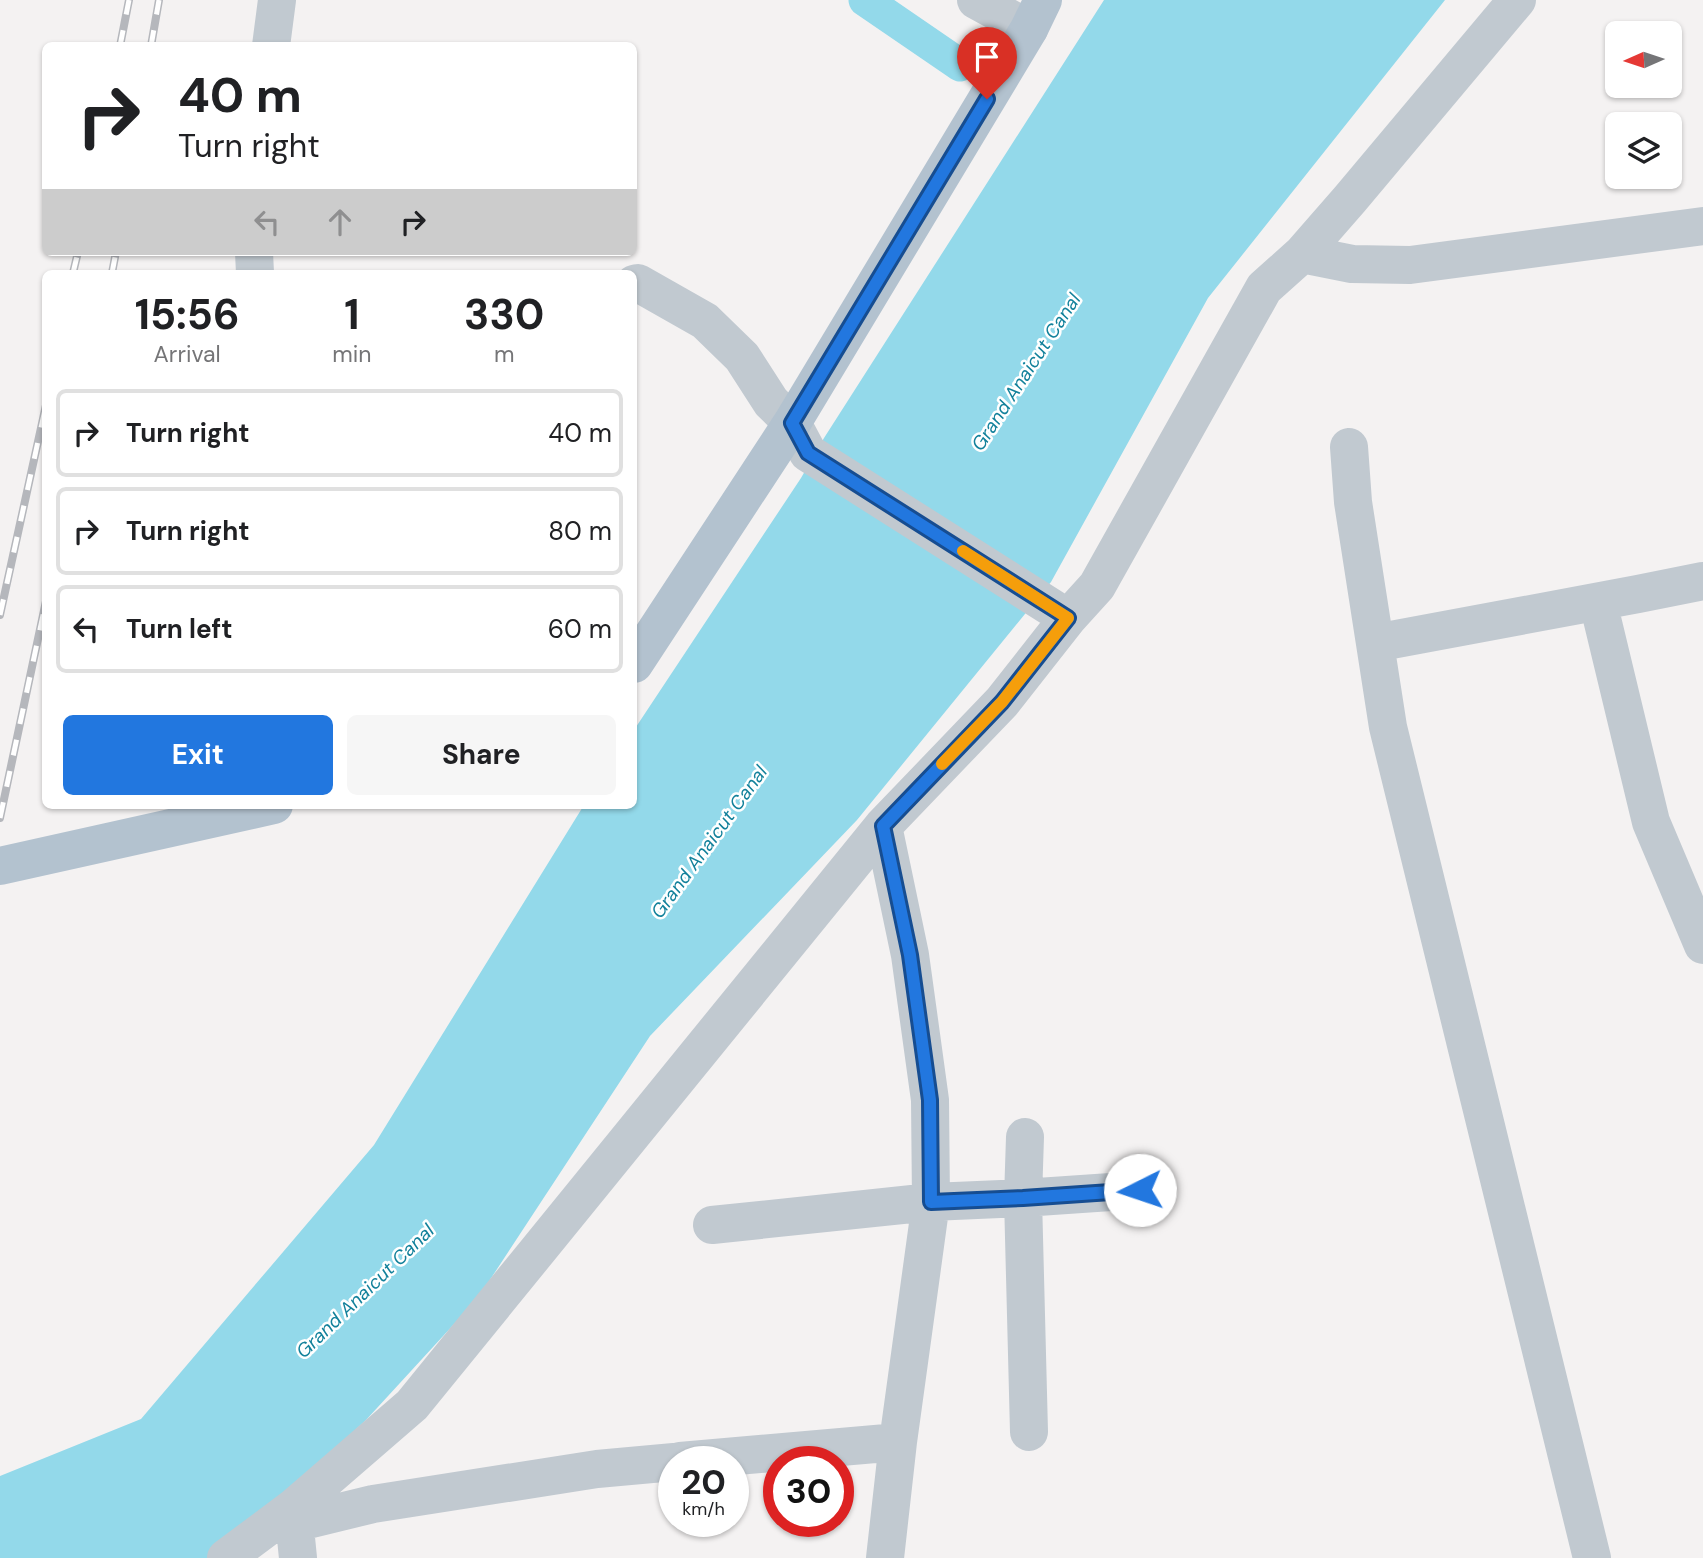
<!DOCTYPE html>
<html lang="en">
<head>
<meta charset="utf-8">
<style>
  :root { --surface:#fff; --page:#f6f6f6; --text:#202124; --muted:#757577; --line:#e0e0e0; --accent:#2277df }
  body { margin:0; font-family:"DM Sans",sans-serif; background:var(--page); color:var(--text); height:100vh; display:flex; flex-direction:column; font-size:26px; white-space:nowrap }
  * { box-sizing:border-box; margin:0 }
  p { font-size:23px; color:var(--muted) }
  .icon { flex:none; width:38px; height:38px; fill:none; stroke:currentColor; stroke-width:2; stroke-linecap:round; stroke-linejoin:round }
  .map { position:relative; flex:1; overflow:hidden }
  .sheet { position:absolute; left:42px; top:270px; width:595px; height:539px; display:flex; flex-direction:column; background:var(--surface); border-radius:10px; box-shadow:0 2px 5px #0004 }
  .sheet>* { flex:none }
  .hud { position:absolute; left:42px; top:42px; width:595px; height:214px; border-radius:10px; box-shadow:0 2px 5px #0004; background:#fff; color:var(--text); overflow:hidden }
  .needle { width:46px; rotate:267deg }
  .buttons { position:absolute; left:1605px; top:21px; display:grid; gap:14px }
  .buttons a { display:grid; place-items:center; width:77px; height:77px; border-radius:10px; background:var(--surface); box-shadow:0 2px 5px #0004; font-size:35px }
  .speed { position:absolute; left:658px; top:1446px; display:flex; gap:14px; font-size:35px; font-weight:700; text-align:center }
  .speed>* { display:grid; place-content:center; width:91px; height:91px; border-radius:50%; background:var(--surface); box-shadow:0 2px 5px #0004; line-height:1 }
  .speed small { font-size:18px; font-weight:400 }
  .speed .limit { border:10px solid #d22; background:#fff; color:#111 }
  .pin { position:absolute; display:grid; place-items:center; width:60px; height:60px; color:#fff; margin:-72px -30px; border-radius:50% 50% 50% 0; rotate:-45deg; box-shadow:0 0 7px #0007 }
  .pin .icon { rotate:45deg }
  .me { position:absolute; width:77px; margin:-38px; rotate:266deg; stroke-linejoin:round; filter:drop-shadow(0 0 5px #0008) }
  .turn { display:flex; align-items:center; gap:24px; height:147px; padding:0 21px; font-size:32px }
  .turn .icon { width:91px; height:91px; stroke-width:2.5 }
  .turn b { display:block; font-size:49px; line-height:60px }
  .lanes { display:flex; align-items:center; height:66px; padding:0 21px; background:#0003; justify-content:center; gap:35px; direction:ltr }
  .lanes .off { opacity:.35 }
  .eta { display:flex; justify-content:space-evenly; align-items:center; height:119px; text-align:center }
  .eta b { font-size:42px; font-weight:700; line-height:49px }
  .action { display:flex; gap:14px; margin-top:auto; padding:14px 21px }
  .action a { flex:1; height:80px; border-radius:10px; background:var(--accent); color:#fff; font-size:28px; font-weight:700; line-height:80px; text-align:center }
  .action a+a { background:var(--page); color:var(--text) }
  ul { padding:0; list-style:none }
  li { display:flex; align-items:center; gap:21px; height:88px; margin:0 14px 10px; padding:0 7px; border:4px solid var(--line); border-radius:10px }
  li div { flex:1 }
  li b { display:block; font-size:26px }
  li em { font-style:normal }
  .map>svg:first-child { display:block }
  .water { fill:#93d9ea }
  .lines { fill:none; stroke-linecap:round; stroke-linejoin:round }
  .canal { stroke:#93d9ea; stroke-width:33 }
  .minor { stroke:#c1c9d0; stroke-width:38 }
  .major { stroke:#b3c2cf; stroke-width:38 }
  .rail-casing { stroke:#b5b7bc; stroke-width:8 }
  .rail { stroke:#fff; stroke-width:5; stroke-dasharray:16; stroke-linecap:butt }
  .route-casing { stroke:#164d91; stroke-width:18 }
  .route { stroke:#2277df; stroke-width:12 }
  .slow { stroke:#f59e0b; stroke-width:12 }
  .labels { text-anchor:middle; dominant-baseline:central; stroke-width:5; stroke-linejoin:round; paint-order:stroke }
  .water-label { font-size:19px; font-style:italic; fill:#12819b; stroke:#fff }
</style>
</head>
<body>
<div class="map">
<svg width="1703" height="1558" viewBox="0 0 1703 1558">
  <rect width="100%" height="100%" fill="#f4f2f2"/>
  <path class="water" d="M1104 0H1445L1208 298 1051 582 857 820 650 1036 478 1298 366 1420 217 1558H0V1476L141 1419 374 1145 584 805H634V730L801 478 824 438Z"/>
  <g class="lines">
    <path class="canal" d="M865 0 960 65"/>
    <path class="minor" d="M976 0 1029 29
      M271 46 277 0
      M254 252 255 273
      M1302 254 1352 264 1410 265 1703 226
      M634 284 638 283 705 321 742 357 771 402 792 423 808 453 1068 618
      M1349 447 1353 502 1388 727 1592 1558
      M1598 602 1651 822 1703 945
      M1375 643 1638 594 1703 581
      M883 826 910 955 930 1100 931 1202 898 1442 885 1558
      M1025 1137 1023 1198 1029 1432
      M712 1225 931 1202 1023 1198 1140 1190
      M680 1461 898 1442
      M293 1508 298 1558
      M295 1523 373 1504 597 1469 674 1462
      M226 1558 293 1508 412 1405 883 826 1002 702 1068 618 1097 586 1264 288 1302 254 1350 199 1517 0"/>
    <path class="major" d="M634 664 792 423 1029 29 1043 0
      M0 866 274 805"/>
    <defs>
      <path id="rail" d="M120 46 129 0
        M151 46 159 0
        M73 273 78 252
        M112 273 116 252
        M0 615 46 405
        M0 818 46 601"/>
    </defs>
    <use href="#rail" class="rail-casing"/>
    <use href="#rail" class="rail"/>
  </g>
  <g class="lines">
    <defs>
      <path id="route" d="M987 99 792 423 808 453 1068 618 1002 702 883 826 910 955 930 1100 931 1202 1023 1198 1140 1190"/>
    </defs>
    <use href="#route" class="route-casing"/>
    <use href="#route" class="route"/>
    <path class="slow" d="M942 764 1002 702 1068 618 963 551"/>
  </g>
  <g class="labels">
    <g class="water-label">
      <text transform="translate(1026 372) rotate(-57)">Grand Anaicut Canal</text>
      <text transform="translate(709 842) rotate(-54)">Grand Anaicut Canal</text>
      <text transform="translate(365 1291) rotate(-44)">Grand Anaicut Canal</text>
    </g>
  </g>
</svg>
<div class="buttons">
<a><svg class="needle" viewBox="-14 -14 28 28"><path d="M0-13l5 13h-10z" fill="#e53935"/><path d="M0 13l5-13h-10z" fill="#757577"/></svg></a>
<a><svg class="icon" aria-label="layers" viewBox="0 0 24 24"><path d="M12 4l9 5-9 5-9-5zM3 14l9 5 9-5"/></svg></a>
</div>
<div class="speed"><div>20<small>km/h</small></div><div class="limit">30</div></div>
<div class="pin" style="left:987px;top:99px;background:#d93025"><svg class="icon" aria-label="arrive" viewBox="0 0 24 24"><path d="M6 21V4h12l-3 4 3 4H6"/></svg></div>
<svg class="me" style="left:1140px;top:1190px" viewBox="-20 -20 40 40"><circle r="19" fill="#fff"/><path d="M0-13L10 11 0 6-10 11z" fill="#2277df"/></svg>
<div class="hud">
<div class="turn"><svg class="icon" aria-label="right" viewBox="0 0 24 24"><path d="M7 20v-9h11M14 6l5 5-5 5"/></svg><div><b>40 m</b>Turn right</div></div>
<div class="lanes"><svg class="icon off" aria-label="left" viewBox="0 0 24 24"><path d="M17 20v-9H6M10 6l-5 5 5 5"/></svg><svg class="icon off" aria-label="ahead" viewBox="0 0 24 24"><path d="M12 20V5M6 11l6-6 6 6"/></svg><svg class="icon" aria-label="right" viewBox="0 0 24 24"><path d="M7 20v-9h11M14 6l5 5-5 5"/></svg></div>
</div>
<section class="sheet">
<div class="eta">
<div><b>15:56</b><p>Arrival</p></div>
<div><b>1</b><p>min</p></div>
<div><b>330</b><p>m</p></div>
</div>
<ul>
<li><svg class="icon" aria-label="right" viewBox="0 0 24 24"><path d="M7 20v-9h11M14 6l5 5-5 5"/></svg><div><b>Turn right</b></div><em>40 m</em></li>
<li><svg class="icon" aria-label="right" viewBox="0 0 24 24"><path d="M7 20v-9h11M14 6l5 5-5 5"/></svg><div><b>Turn right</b></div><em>80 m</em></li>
<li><svg class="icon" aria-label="left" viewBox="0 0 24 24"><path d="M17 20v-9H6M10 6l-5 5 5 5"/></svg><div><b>Turn left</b></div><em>60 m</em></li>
</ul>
<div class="action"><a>Exit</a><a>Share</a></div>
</section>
</div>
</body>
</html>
